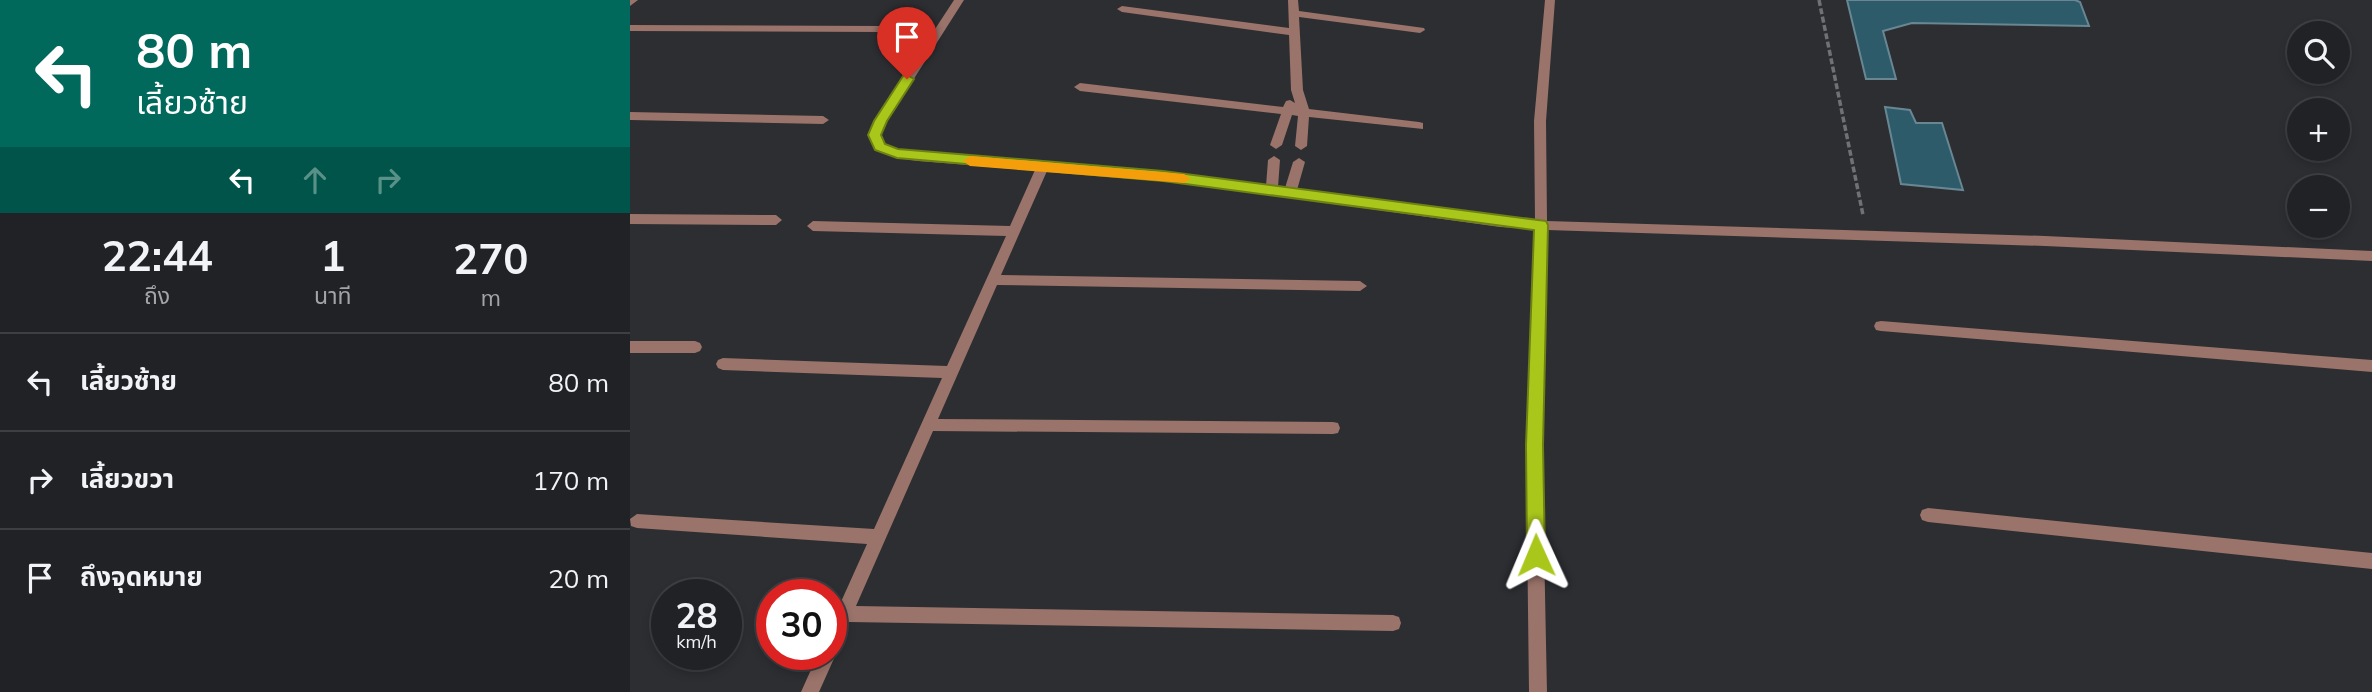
<!DOCTYPE html>
<html lang="th">
<head>
<meta charset="utf-8">
<style>
  :root { --surface:#212226; --page:#2d2f32; --text:#f1f3f6; --muted:#a2a4a7; --line:#3e3f43 }
  body { margin:0; font-family:Mulish,"Noto Sans Thai",sans-serif; background:var(--page); color:var(--text); height:100vh; display:flex; flex-direction:column; font-size:26px; white-space:nowrap }
  * { box-sizing:border-box; margin:0 }
  p { font-size:23px; color:var(--muted) }
  .icon { flex:none; width:38px; height:38px; fill:none; stroke:currentColor; stroke-width:2; stroke-linecap:round; stroke-linejoin:round }
  .map { position:relative; flex:1; overflow:hidden }
  .drawer { display:flex; flex-direction:column; background:var(--surface); width:630px }
  .drawer>* { flex:none }
  .hud { background:#00695c; color:#fff; overflow:hidden }
  .tools { position:absolute; left:1657px; top:21px; display:grid; gap:14px }
  .tools a { display:grid; place-items:center; width:63px; height:63px; border-radius:50%; background:var(--surface); box-shadow:0 4px 10px #0003,0 0 0 2px var(--line); font-size:35px }
  .speed { position:absolute; left:21px; top:579px; display:flex; gap:14px; font-size:35px; font-weight:700; text-align:center }
  .speed>* { display:grid; place-content:center; width:91px; height:91px; border-radius:50%; background:var(--surface); box-shadow:0 4px 10px #0003,0 0 0 2px var(--line); line-height:1 }
  .speed small { font-size:18px; font-weight:400 }
  .speed .limit { border:10px solid #d22; background:#fff; color:#111 }
  .pin { position:absolute; display:grid; place-items:center; width:60px; height:60px; color:#fff; margin:-72px -30px; border-radius:50% 50% 50% 0; rotate:-45deg; box-shadow:0 0 7px #0007 }
  .pin .icon { rotate:45deg }
  .me { position:absolute; width:77px; margin:-38px; rotate:359deg; stroke-linejoin:round; filter:drop-shadow(0 0 5px #0008) }
  .turn { display:flex; align-items:center; gap:24px; height:147px; padding:0 21px; font-size:32px }
  .turn .icon { width:91px; height:91px; stroke-width:2.5 }
  .turn b { display:block; font-size:49px; line-height:60px }
  .lanes { display:flex; align-items:center; height:66px; padding:0 21px; background:#0003; justify-content:center; gap:35px; direction:ltr }
  .lanes .off { opacity:.35 }
  .eta { display:flex; justify-content:space-evenly; align-items:center; height:119px; text-align:center }
  .eta b { font-size:42px; font-weight:700; line-height:49px }
  ul { padding:0; list-style:none }
  li { display:flex; align-items:center; gap:21px; height:98px; padding:0 21px; border-top:2px solid var(--line) }
  li div { flex:1 }
  li b { display:block; font-size:26px }
  li em { font-style:normal }
  main { display:flex; flex:1; min-height:0 }
  .map>svg:first-child { display:block }
  .water { fill:#2e5b6a; stroke:#688793; stroke-width:2 }
  .lines { fill:none; stroke-linecap:round; stroke-linejoin:round }
  .path { stroke:#707175; stroke-width:3.5; stroke-dasharray:6 2.5; stroke-linecap:butt }
  .minor { fill:#9a736a; fill-rule:evenodd }
  .route { fill:#a9c71b; stroke:#6e8112; stroke-width:2 }
  .slow { fill:#f59e0b }
</style>
</head>
<body>
<main>
<section class="drawer">
<div class="hud">
<div class="turn"><svg class="icon" aria-label="left" viewBox="0 0 24 24"><path d="M17 20v-9H6M10 6l-5 5 5 5"/></svg><div><b>80 m</b>เลี้ยวซ้าย</div></div>
<div class="lanes"><svg class="icon" aria-label="left" viewBox="0 0 24 24"><path d="M17 20v-9H6M10 6l-5 5 5 5"/></svg><svg class="icon off" aria-label="ahead" viewBox="0 0 24 24"><path d="M12 20V5M6 11l6-6 6 6"/></svg><svg class="icon off" aria-label="right" viewBox="0 0 24 24"><path d="M7 20v-9h11M14 6l5 5-5 5"/></svg></div>
</div>
<div class="eta">
<div><b>22:44</b><p>ถึง</p></div>
<div><b>1</b><p>นาที</p></div>
<div><b>270</b><p>m</p></div>
</div>
<ul>
<li><svg class="icon" aria-label="left" viewBox="0 0 24 24"><path d="M17 20v-9H6M10 6l-5 5 5 5"/></svg><div><b>เลี้ยวซ้าย</b></div><em>80 m</em></li>
<li><svg class="icon" aria-label="right" viewBox="0 0 24 24"><path d="M7 20v-9h11M14 6l5 5-5 5"/></svg><div><b>เลี้ยวขวา</b></div><em>170 m</em></li>
<li><svg class="icon" aria-label="arrive" viewBox="0 0 24 24"><path d="M6 21V4h12l-3 4 3 4H6"/></svg><div><b>ถึงจุดหมาย</b></div><em>20 m</em></li>
</ul>
</section>
<div class="map">
<svg width="1742" height="692" viewBox="0 0 1742 692">
  <rect width="100%" height="100%" fill="#2c2e32"/>
  <path class="water" d="M1217 0H1445L1450 2 1459 26 1282 23 1253 31 1266 79H1236Z
    M1255 107 1280 110 1286 123H1312L1333 190 1271 184Z"/>
  <g class="lines">
    <path class="path" d="M1189 0 1233 215"/>
    <path class="minor" d="M0 0H8L0 6Z
      M324 0H334L257 121 251 135 254 144 269 150 288 153 533 172 636 186 638 160 644 156 650 160 648 187 655 188 663 162 669 158 675 162 667 190 870 217 905 220 904 121 915 0H925L916 121 917 221 1415 236 1742 251V261L1415 246 917 230 912 445 917 692H899L896 445 904 229 870 227 533 180 417 171 371 275 730 281 737 286 730 291 367 285 308 419 703 422 708 423 710 428 708 433 703 434 303 431 226 606 763 615 769 617 771 623 769 629 763 631 219 622 207 650 204 651 206 654 189 692H171L188 654H201V624L237 544 7 528 1 526 0 519 7 514 244 529 312 378 93 370 88 368 86 364 88 360 93 358 317 366 376 236 183 231 177 226 183 221 380 226 405 170 288 161 267 158 245 150 239 135 247 118Z
      M658 0H668L669 11 794 28 795 30 790 33 669 17 673 90 679 109 789 122 793 123V129L679 117 677 146 671 150 665 146 668 116 662 115 652 145 646 149 640 145 651 114 450 91 444 87 450 83 653 107 656 101 660 100 665 103 661 90 659 35 492 12 487 9 492 6 659 28Z
      M0 25 253 26 258 29 253 32 0 31Z
      M0 112 193 116 199 120 193 124 0 120Z
      M0 214 146 215 152 220 146 225 0 224Z
      M1251 321 1742 360V372L1251 331 1246 330 1244 326 1246 322Z
      M0 341H65L70 343 72 347 70 351 65 353H0Z
      M1298 508 1742 553V569L1298 522 1292 520 1290 515 1292 510Z"/>
  </g>
  <path class="route" d="M277 75 284 79 257 121 251 135 255 144 268 149 533 171 916 221 918 225 913 445 915 555 912 561 906 564 899 561 897 555 896 445 904 230 533 181 267 158 245 150 238 135 244 121 273 76Z"/>
  <path class="slow" d="M340 156 554 174 561 179 554 183 340 166 333 161Z"/>
</svg>
<div class="tools">
<a><svg class="icon" aria-label="search" viewBox="0 0 24 24"><circle cx="10" cy="10" r="6"/><path d="M15 15l6 6"/></svg></a>
<a>+</a>
<a>−</a>
</div>
<div class="speed"><div>28<small>km/h</small></div><div class="limit">30</div></div>
<div class="pin" style="left:277px;top:79px;background:#d93025"><svg class="icon" aria-label="arrive" viewBox="0 0 24 24"><path d="M6 21V4h12l-3 4 3 4H6"/></svg></div>
<svg class="me" style="left:906px;top:555px" viewBox="-20 -20 40 40"><path d="M0-17L14 15 0 8-14 15z" fill="#a9c71b" stroke="#fff" stroke-width="4"/></svg>
</div>
</main>
</body>
</html>
